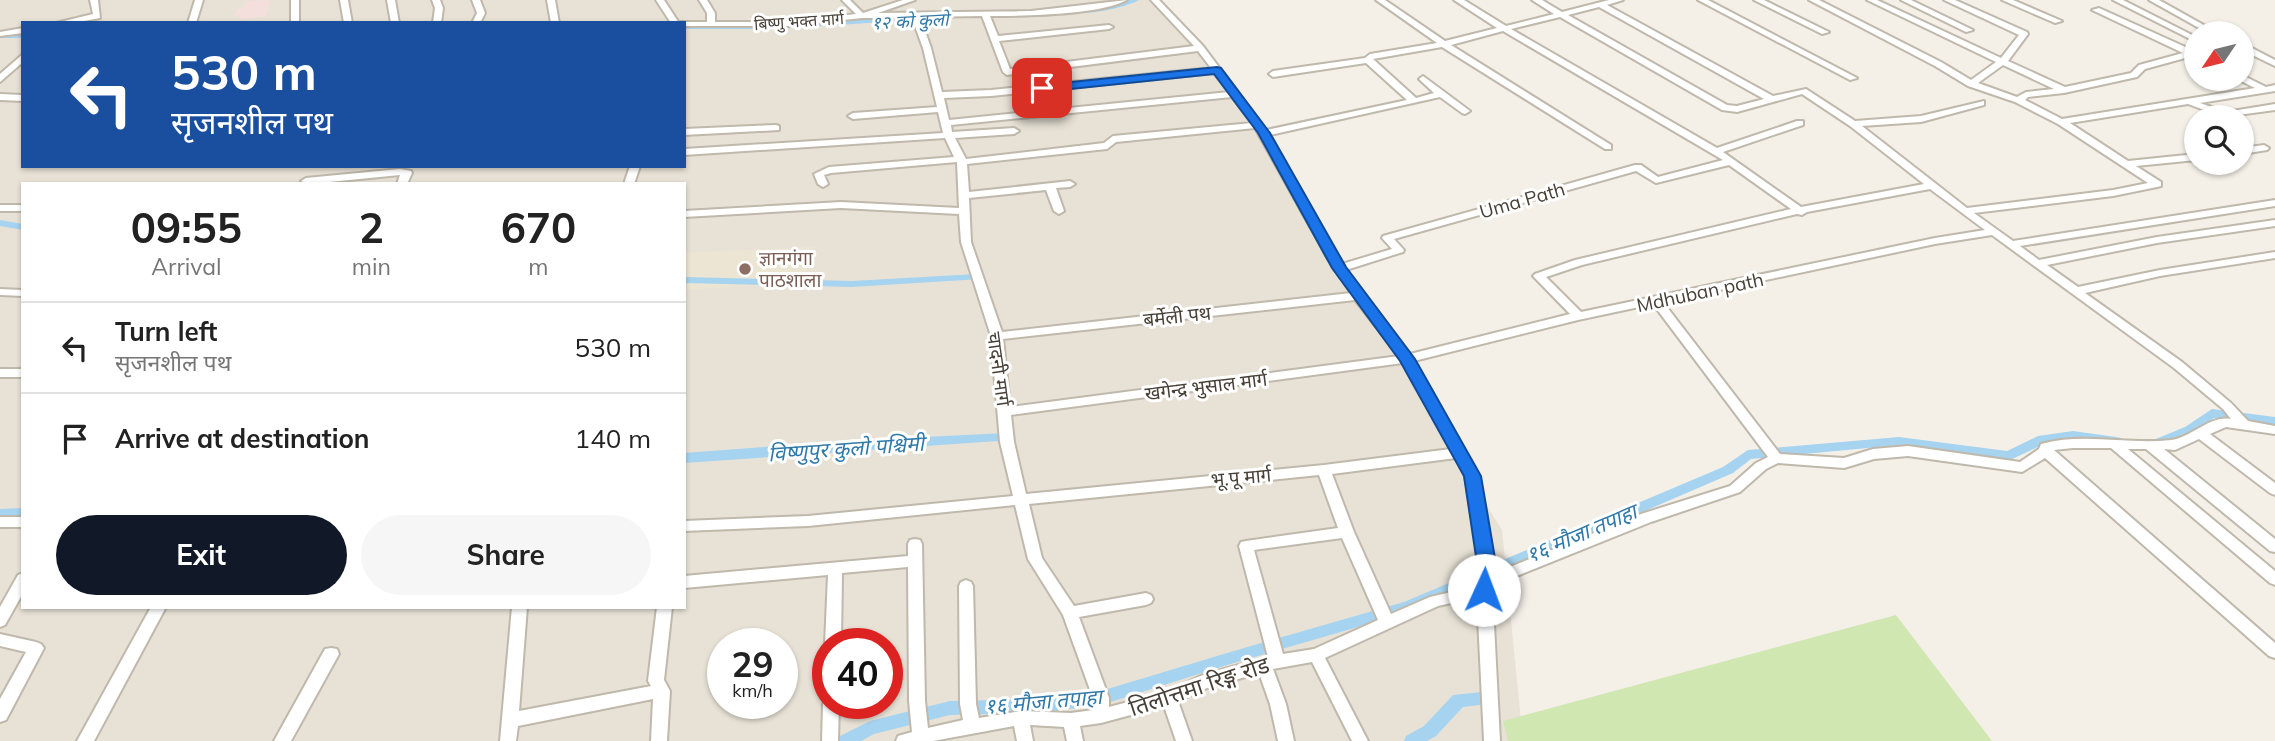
<!DOCTYPE html>
<html lang="en">
<head>
<meta charset="utf-8">
<style>
  :root { --surface:#fff; --page:#f6f6f6; --text:#222; --muted:#767676; --line:#e0e0e0; --accent:#111827 }
  body { margin:0; font-family:Mulish,"Noto Sans Devanagari",sans-serif; background:var(--page); color:var(--text); height:100vh; display:flex; flex-direction:column; font-size:26px; white-space:nowrap }
  * { box-sizing:border-box; margin:0 }
  p { font-size:23px; color:var(--muted) }
  .icon { flex:none; width:38px; height:38px; fill:none; stroke:currentColor; stroke-width:2; stroke-linecap:round; stroke-linejoin:round }
  .map { position:relative; flex:1; overflow:hidden }
  .side { position:absolute; left:21px; top:182px; width:665px; height:427px; display:flex; flex-direction:column; background:var(--surface); border-radius:0px; box-shadow:0 2px 5px #0004 }
  .side>* { flex:none }
  .hud { position:absolute; left:21px; top:21px; width:665px; height:147px; border-radius:0px; box-shadow:0 2px 5px #0004; background:#1a4fa0; color:#fff; overflow:hidden }
  .needle { width:46px; rotate:235deg }
  .buttons { position:absolute; left:2184px; top:21px; display:grid; gap:14px }
  .buttons a { display:grid; place-items:center; width:70px; height:70px; border-radius:50%; background:var(--surface); box-shadow:0 2px 5px #0004; font-size:35px }
  .speed { position:absolute; left:707px; top:628px; display:flex; gap:14px; font-size:35px; font-weight:700; text-align:center }
  .speed>* { display:grid; place-content:center; width:91px; height:91px; border-radius:50%; background:var(--surface); box-shadow:0 2px 5px #0004; line-height:1 }
  .speed small { font-size:18px; font-weight:400 }
  .speed .limit { border:10px solid #d22; background:#fff; color:#111 }
  .pin { position:absolute; display:grid; place-items:center; width:60px; height:60px; color:#fff; margin:-30px; border-radius:14px; box-shadow:0 4px 10px #0006 }
  .me { position:absolute; width:77px; margin:-38px; rotate:2deg; stroke-linejoin:round; filter:drop-shadow(0 0 5px #0008) }
  .turn { display:flex; align-items:center; gap:24px; height:147px; padding:0 35px; font-size:32px }
  .turn .icon { width:91px; height:91px; stroke-width:2.5 }
  .turn b { display:block; font-size:49px; line-height:60px }
  .eta { display:flex; justify-content:space-evenly; align-items:center; height:119px; text-align:center }
  .eta b { font-size:42px; font-weight:700; line-height:49px }
  .primary-button { display:flex; gap:14px; margin-top:auto; padding:14px 35px }
  .primary-button a { flex:1; height:80px; border-radius:42px; background:var(--accent); color:#fff; font-size:28px; font-weight:700; line-height:80px; text-align:center }
  .primary-button a+a { background:var(--page); color:var(--text) }
  ul { padding:0; list-style:none }
  li { display:flex; align-items:center; gap:21px; height:91px; padding:0 35px; border-top:2px solid var(--line) }
  li div { flex:1 }
  li b { display:block; font-size:26px }
  li em { font-style:normal }
  .map>svg:first-child { display:block }
  .residential { fill:#e8e2d6; fill-rule:evenodd }
  .education { fill:#ede5d3 }
  .medical { fill:#f4dfdc }
  .green { fill:#d0e7b2 }
  .lines { fill:none; stroke-linecap:round; stroke-linejoin:round }
  .canal { fill:#a6d3ef; fill-rule:evenodd }
  .minor-casing { stroke:#bfb8ab; stroke-width:4 }
  .minor { fill:#fff; fill-rule:evenodd }
  .route { fill:#1a73e8; stroke:#114b97; stroke-width:2 }
  .education-dot { fill:#8d6e63; stroke:#fff; stroke-width:2.5 }
  .labels { text-anchor:middle; dominant-baseline:central; stroke-width:6; stroke-linejoin:round; paint-order:stroke }
  .far-street-label { font-size:16px; fill:#474037; stroke:#fff }
  .far-water-label { font-size:18px; font-style:italic; fill:#3079a9; stroke:#fff }
  .street-label { font-size:19px; fill:#474037; stroke:#fff }
  .education-label { font-size:19px; fill:#785e54; stroke:#fff; text-anchor:start }
  .water-label { font-size:21px; font-style:italic; fill:#3079a9; stroke:#fff }
  .near-street-label { font-size:23px; fill:#474037; stroke:#fff }
</style>
</head>
<body>
<div class="map">
<svg width="2275" height="741" viewBox="0 0 2275 741">
  <rect width="100%" height="100%" fill="#f4f0e8"/>
  <path class="residential" d="M0 0H1154L1262 123 1358 296 1502 530 1523 741H0ZM23 23H684V166H23ZM23 184H684V607H23ZM723 644H782V704H723ZM828 644H887V704H828Z"/>
  <path class="education" d="M813 247 803 282 684 290V253Z"/>
  <path class="medical" d="M271 0 266 16 239 20 240 15 235 16 237 9 243 8 245 1Z"/>
  <path class="green" d="M1896 615 1992 741H1508L1503 721Z"/>
  <g class="lines">
    <path class="canal" d="M1125 0H1139C1127 7 1084 17 1072 11L1076 9 1092 8Z
      M939 14 943 16 942 18 778 29H684V25H778Z
      M0 34H23V38H0Z
      M0 220 23 224V230L0 226Z
      M977 274 981 275 983 277 981 279 852 287 684 283V277L852 281Z
      M2212 409 2275 417V425L2214 418C2200 429 2164 452 2146 449L2144 446 2146 443 2185 427Z
      M2073 431 2116 437 2121 438 2123 441 2121 444 2116 445 2073 439 2046 443 2008 461 1899 445 1751 459 1733 473 1413 611 1227 665 1101 705 1037 713 950 715 874 734 861 741H838L840 736 870 721 950 701 1037 699 1101 691 1227 653 1404 602 1723 467 1748 450 1899 437 2007 451 2038 436Z
      M1007 433 1014 437 1012 440 684 463V453L842 441Z
      M23 508V518L0 519V509Z
      M1482 692 1488 694 1490 699 1488 704 1463 707 1436 736 1427 741H1404L1406 736 1424 726 1453 695Z"/>
    <defs>
      <path id="minor" d="M90 0H98L100 18 74 23H56L93 14Z
        M195 0H203L196 23H188Z
        M291 0H299V23H291Z
        M340 0H348L352 23H344Z
        M387 0H395L399 23H391Z
        M432 0H440L443 8 441 23H433L435 8Z
        M472 0H480L485 13 480 23H472L477 13Z
        M547 0H555L559 23H551Z
        M656 0H664L679 23H671Z
        M699 0H707L715 13V22H787L856 14 842 0H850L863 13 903 0H915L878 13 1031 11 1127 0C1100 15 1023 16 990 16L998 36 1109 25 1113 27 1109 29 999 41 1010 69 1194 46 1151 0H1159L1203 46 1266 130 1407 100 1366 63 1273 77 1269 74 1273 71 1365 58 1370 54 1437 43 1376 0H1385L1445 41 1497 28 1454 0H1464L1506 26 1554 14 1532 0H1542L1562 12 1609 0H1623L1607 5 1773 96 1806 89 1855 121 1921 116 1984 101V105L1921 122 1862 126 1967 208 2113 190 2148 183 2058 124 2015 102 1968 86 1935 66 1809 0H1819L1941 62 1971 80 1996 62 1867 0H1877L2001 58 2019 35 1944 0H1955L2027 32 2028 34 2008 61 2065 87 2131 73 2139 65 2183 53 2092 10 2099 8 2192 50H2196V55L2145 69 2137 77 2064 93 2028 97 2025 100 2062 119 2255 88 2239 80 2242 79V75L2266 87 2275 85V91L2200 103 2226 112 2275 104V110L2223 117 2188 104 2070 123 2128 161 2196 154V160L2136 166 2161 182V186L2157 187 2113 196 1974 213 2013 241 2275 200V206L2020 246 2039 260 2157 237 2275 220V226L2157 243 2047 265 2078 287 2160 270 2275 252V258L2160 276 2085 293 2182 362 2231 403 2248 421 2275 426V434L2226 427 2210 434 2275 483V495L2270 493 2199 439 2175 450 2164 449 2275 539V552L2270 551 2146 449H2128L2275 571V585L2270 583 2111 448H2073L2054 450 2275 643V658L2269 656 2045 458 2022 472 1908 456 1874 459 1844 468 1778 463 1766 469 1740 492 1651 522 1492 586 1500 741H1484L1477 597 1438 606 1325 658 1368 741H1352L1312 662 1273 669 1286 704 1294 741H1278L1270 704 1259 673 1207 688 1178 701 1192 741H1176L1164 706 1101 723 1080 726 1083 741H1067L1064 727 1030 725 1033 741H1017L1014 726 933 741H896L898 736 912 732 909 701 908 567 842 573 841 644H828V649L825 644 828 575 684 588V576L908 556V544L910 540 915 539 920 540 922 544 925 701 928 728 963 720 960 704 959 586 961 582 966 580 971 582 973 586 976 704 979 718 1021 711 1071 713 1093 710V698L1063 615 1028 559 1015 505 808 526 684 531V521L808 516 1013 496 1000 442 991 336 961 242 959 214 841 208 684 217V211L841 202 959 208 957 162 831 173 824 175 828 184 823 187 818 184 814 174 829 167 954 157 945 138 684 155V149L943 133 938 112 853 119 848 116 853 113 937 107 923 48 912 18H862L787 26H684V23L681 22H707V13ZM1599 7 1764 99 1737 106 1727 105 1568 15ZM982 16 1003 72 1007 75 1198 51 1211 68 991 90 942 92 931 48 920 17ZM1560 17 1722 110 1737 112 1802 94 1850 126 1924 184 1801 207 1723 152 1803 125V121H1797L1717 148 1511 29ZM1503 31 1723 160 1658 177 1641 165H1635L1383 236 1382 238 1392 249 1342 264 1270 135 1440 97 1462 113 1465 114 1470 111 1423 76 1419 79 1434 93 1416 98 1373 59 1442 47 1605 149H1611V145L1451 45ZM2003 65 2054 89 2026 92 2017 97 1978 83ZM1214 73 1229 92 949 120 944 98 991 96ZM1232 97 1252 123 1113 136 1104 143 966 159 955 138 1014 134 1019 131 1014 128 952 132 951 125ZM1255 128 1328 259 1351 293 1002 332 971 242 969 198 1046 190 1054 211 1059 214 1064 211 1056 188 1070 187 1075 184 1070 181 969 192 967 164 1107 149 1116 142ZM1729 165 1791 209 1575 260 1535 274 1533 276 1535 278 1570 314 1410 354 1346 270 1403 252 1404 250 1394 239 1636 171 1656 183ZM1930 189 1985 230 1935 238 1581 312 1546 277 1582 265 1797 214 1802 215 1807 212ZM1992 235 2174 368 2223 409 2231 419C2210 415 2191 438 2171 440 2128 445 2084 432 2041 444L2039 449 2020 462 1908 446 1873 449 1844 458 1780 454 1663 302 1935 244ZM1355 300 1399 356 1010 407 1003 339ZM1653 304 1768 457 1756 463 1730 486 1641 514 1495 573 1479 476 1414 361 1578 320ZM1403 363 1451 449 1324 465 1026 494 1014 442 1011 415ZM1456 458 1465 476 1481 570 1477 586 1430 597 1391 614 1354 532 1332 474ZM1319 475 1338 528 1246 541 1241 542 1239 546 1268 657 1203 675 1166 692 1109 707V698L1079 617 1146 605 1151 603 1153 599 1151 595 1146 593 1074 606 1042 558 1029 504ZM1342 538 1378 620 1314 649 1283 654 1254 550Z
        M1698 0H1708L1857 78 1850 80Z
        M1754 0H1764L1829 32 1822 34Z
        M1901 0H1911L1973 30 1966 32Z
        M2002 0H2013L2062 21 2055 23Z
        M2113 0H2123L2196 37V42Z
        M2149 0H2159L2218 33H2208Z
        M23 28V33L0 36V32Z
        M2242 46H2248L2275 60V66L2242 50Z
        M23 54V62L0 82V74Z
        M0 94 23 95V101L0 100Z
        M776 125 779 126V130L684 135V129Z
        M2264 145 2269 148 2267 150 2242 154V148Z
        M630 166H640L634 184H624Z
        M400 169 411 171 412 173 407 184H397L400 175 309 184 301 181 306 178Z
        M0 205H23V211H0Z
        M0 289 23 290V296L0 295Z
        M0 369H23V377H0Z
        M0 517H23V527H0Z
        M23 573V593L5 625 0 627V607L18 575Z
        M151 607H166L94 741H77Z
        M512 607H527L519 711 651 686 648 681 657 607H672L664 680 670 691 667 741H651L653 699 518 726 516 741H500Z
        M0 634 36 642 41 644 44 648 6 720 0 722V699L26 652 0 646Z
        M331 648 337 649 339 654 291 741H274L325 649Z
        M828 698V704H839L838 741H822L823 704Z"/>
    </defs>
    <use href="#minor" class="minor-casing"/>
    <use href="#minor" class="minor"/>
  </g>
  <path class="route" d="M1217 67 1221 68 1270 133 1346 267 1415 359 1481 476 1497 570 1491 596 1484 598 1477 596 1474 590 1478 570 1464 476 1400 361 1332 268 1258 133 1214 74 1042 92 1036 88 1042 85Z"/>
  <circle class="education-dot" cx="745" cy="269" r="7"/>
  <g class="labels">
    <g class="far-street-label">
      <text transform="translate(799 21) rotate(-4)">बिष्णु भक्त मार्ग</text>
    </g>
    <g class="far-water-label">
      <text transform="translate(910 21) rotate(-3)">१२ को कुलो</text>
    </g>
    <g class="street-label">
      <text transform="translate(1522 200) rotate(-16)">Uma Path</text>
      <text transform="translate(1700 292) rotate(-12)">Mdhuban path</text>
      <text transform="translate(1177 316) rotate(-6)">बर्मेली पथ</text>
      <text transform="translate(999 369) rotate(82)">चादनी मार्ग</text>
      <text transform="translate(1206 386) rotate(-7)">खगेन्द्र भुसाल मार्ग</text>
      <text transform="translate(1241 477) rotate(-5)">भू.पू मार्ग</text>
    </g>
    <g class="education-label">
      <text x="759" y="258">ज्ञानगंगा<tspan x="759" dy="22">पाठशाला</tspan></text>
    </g>
    <g class="water-label">
      <text transform="translate(846 448) rotate(-4)">विष्णुपुर कुलो पश्चिमी</text>
      <text transform="translate(1581 533) rotate(-23)">१६ मौजा तपाहा</text>
      <text transform="translate(1043 701) rotate(-5)">१६ मौजा तपाहा</text>
    </g>
    <g class="near-street-label">
      <text transform="translate(1199 686) rotate(-18)">तिलोत्तमा रिङ्ग रोड</text>
    </g>
  </g>
</svg>
<div class="buttons">
<a><svg class="needle" viewBox="-14 -14 28 28"><path d="M0-13l5 13h-10z" fill="#e53935"/><path d="M0 13l5-13h-10z" fill="#767676"/></svg></a>
<a><svg class="icon" aria-label="search" viewBox="0 0 24 24"><circle cx="10" cy="10" r="6"/><path d="M15 15l6 6"/></svg></a>
</div>
<div class="speed"><div>29<small>km/h</small></div><div class="limit">40</div></div>
<div class="pin" style="left:1042px;top:88px;background:#d93025"><svg class="icon" aria-label="arrive" viewBox="0 0 24 24"><path d="M6 21V4h12l-3 4 3 4H6"/></svg></div>
<svg class="me" style="left:1484px;top:590px" viewBox="-20 -20 40 40"><circle r="19" fill="#fff"/><path d="M0-13L10 11 0 6-10 11z" fill="#1a73e8"/></svg>
<div class="hud">
<div class="turn"><svg class="icon" aria-label="left" viewBox="0 0 24 24"><path d="M17 20v-9H6M10 6l-5 5 5 5"/></svg><div><b>530 m</b>सृजनशील पथ</div></div>
</div>
<section class="side">
<div class="eta">
<div><b>09:55</b><p>Arrival</p></div>
<div><b>2</b><p>min</p></div>
<div><b>670</b><p>m</p></div>
</div>
<ul>
<li><svg class="icon" aria-label="left" viewBox="0 0 24 24"><path d="M17 20v-9H6M10 6l-5 5 5 5"/></svg><div><b>Turn left</b><p>सृजनशील पथ</p></div><em>530 m</em></li>
<li><svg class="icon" aria-label="arrive" viewBox="0 0 24 24"><path d="M6 21V4h12l-3 4 3 4H6"/></svg><div><b>Arrive at destination</b></div><em>140 m</em></li>
</ul>
<div class="primary-button"><a>Exit</a><a>Share</a></div>
</section>
</div>
</body>
</html>
